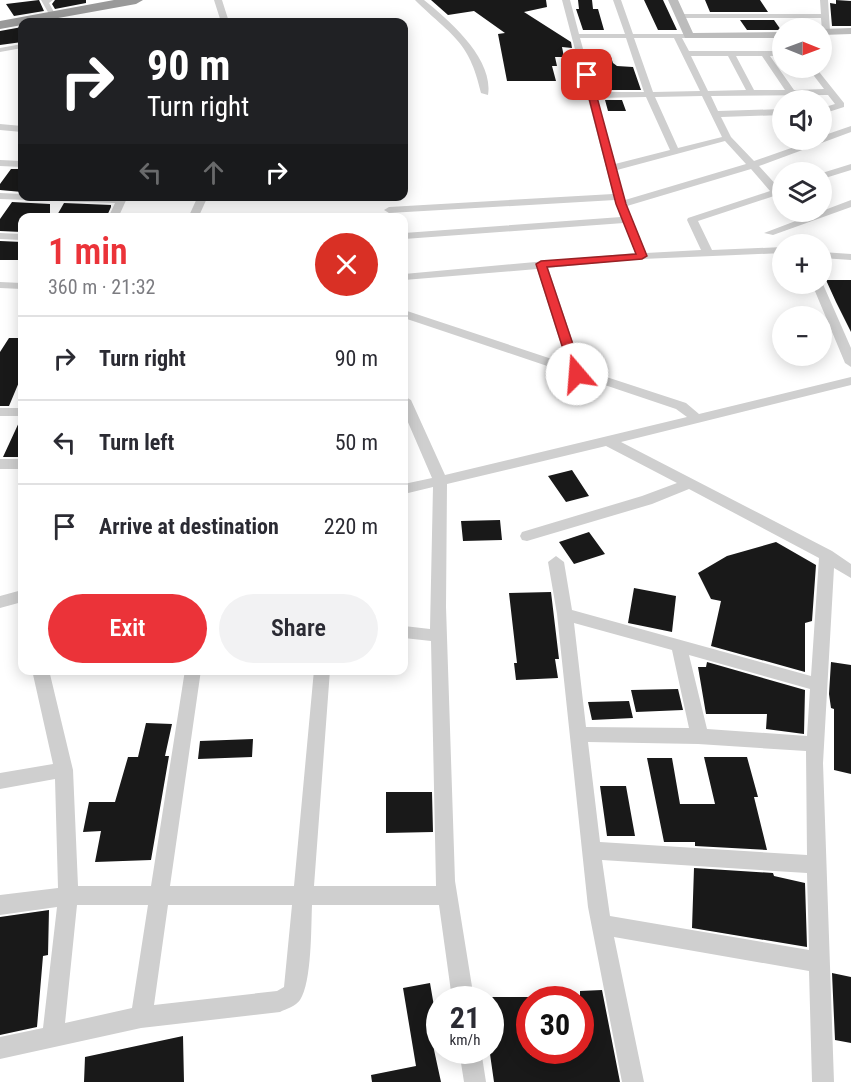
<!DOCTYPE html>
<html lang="en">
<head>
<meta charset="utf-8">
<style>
  :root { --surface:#fff; --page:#f2f2f3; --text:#2b2b33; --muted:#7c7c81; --line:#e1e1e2; --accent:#eb3339 }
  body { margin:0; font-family:"Roboto Condensed",sans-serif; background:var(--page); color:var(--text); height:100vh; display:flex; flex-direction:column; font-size:22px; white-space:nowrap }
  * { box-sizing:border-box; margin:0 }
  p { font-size:20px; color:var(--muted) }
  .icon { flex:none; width:33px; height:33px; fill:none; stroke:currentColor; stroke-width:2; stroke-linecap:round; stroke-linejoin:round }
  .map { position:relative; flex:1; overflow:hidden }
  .side { position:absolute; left:18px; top:213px; width:390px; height:462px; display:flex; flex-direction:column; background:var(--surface); border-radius:12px; box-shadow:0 3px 15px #0003 }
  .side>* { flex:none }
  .hud { position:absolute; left:18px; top:18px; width:390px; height:183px; border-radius:12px; box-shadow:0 3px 15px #0003; background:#202124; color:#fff; overflow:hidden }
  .needle { width:39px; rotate:91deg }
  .fabs { position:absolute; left:772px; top:18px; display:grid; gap:12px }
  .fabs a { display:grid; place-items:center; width:60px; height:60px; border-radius:50%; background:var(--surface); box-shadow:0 3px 15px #0003; font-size:30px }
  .speed { position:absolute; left:426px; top:986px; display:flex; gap:12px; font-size:30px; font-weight:700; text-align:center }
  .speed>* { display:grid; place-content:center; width:78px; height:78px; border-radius:50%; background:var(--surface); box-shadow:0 3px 15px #0003; line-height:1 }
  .speed small { font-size:15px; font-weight:400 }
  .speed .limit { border:9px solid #d22; background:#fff; color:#111 }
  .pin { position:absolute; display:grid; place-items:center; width:51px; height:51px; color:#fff; margin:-26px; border-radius:12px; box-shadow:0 3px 9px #0006 }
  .me { position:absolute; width:66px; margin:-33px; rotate:342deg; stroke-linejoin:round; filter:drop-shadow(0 0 4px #0008) }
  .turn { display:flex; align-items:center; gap:21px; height:126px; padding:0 30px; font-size:27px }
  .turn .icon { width:78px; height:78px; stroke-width:2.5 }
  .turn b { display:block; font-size:42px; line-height:51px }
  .lanes { display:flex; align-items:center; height:57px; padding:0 30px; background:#0003; justify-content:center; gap:30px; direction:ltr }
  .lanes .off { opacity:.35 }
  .round { display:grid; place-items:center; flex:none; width:63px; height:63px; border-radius:32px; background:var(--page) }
  .overview { display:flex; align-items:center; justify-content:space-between; height:102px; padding:0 30px }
  h1 { font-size:36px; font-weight:600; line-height:45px; color:var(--accent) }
  .action { display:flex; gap:12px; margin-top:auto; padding:12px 30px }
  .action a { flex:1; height:69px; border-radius:36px; background:var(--accent); color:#fff; font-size:24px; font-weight:600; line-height:69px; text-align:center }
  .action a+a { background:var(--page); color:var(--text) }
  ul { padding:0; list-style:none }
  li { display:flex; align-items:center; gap:18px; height:84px; padding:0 30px; border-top:2px solid var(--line) }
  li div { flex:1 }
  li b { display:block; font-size:22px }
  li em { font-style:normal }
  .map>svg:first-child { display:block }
  .building { fill:#191919 }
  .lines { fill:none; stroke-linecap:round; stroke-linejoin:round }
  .street { fill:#cfcfcf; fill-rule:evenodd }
  .secondary { fill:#bcbcbc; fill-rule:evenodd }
  .highway { fill:#999; fill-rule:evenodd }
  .route { fill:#eb3339; stroke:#992125; stroke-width:1.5 }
</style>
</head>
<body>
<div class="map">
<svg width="851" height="1082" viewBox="0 0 851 1082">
  <rect width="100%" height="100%" fill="#fff"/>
  <path class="building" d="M39 0 44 11 14 16 6 4Z
    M55 0H86V3L55 9 52 4Z
    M431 0H546L547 7 524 12 571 42 572 48 562 47 564 57H555L557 66H552L556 81H507L498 34 505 33 474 11 448 15Z
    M578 0H592L593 9H598L604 30H583L576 9H579Z
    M644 0H663L677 30H658Z
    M705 0H760L768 12H710Z
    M836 0 851 1V26H832L830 3 836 4Z
    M740 20H774L781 30H747Z
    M22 27V42L0 45V31Z
    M596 56 611 57 613 63 617 66 633 67 641 90H603Z
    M605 100H622L626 111H608Z
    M11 169H22V192L0 190V184Z
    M12 202 50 204V217L22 216V232L0 231V219Z
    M64 203 111 205V207L106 218 56 217Z
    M0 241 22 242V260H0Z
    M826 280H851V332L836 302Z
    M9 338H22V375L9 406H0V352Z
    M21 418 22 457H3Z
    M572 470 589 496 566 502 548 476Z
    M500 520 502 540 463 541 461 521Z
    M589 532 605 554 574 564 559 542Z
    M776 542 816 565 812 621 805 623V672L711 646 721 601 711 599 698 573 727 556Z
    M634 588 676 596 672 632 628 623Z
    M551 592 559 659H555L558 678 516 680 514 663H517L509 593Z
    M707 662 805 690 804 734 766 729 767 714H706L698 667H706Z
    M831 662 851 665V774L834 770V709L831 708 829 694Z
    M678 689 683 710 636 712 631 690Z
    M629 701 633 718 592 720 588 702Z
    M146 723 172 724 165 756H169L151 860 95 862 101 831 83 832 89 802H115L128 757H138Z
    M253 739 252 757 198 759 200 741Z
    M704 757H747L758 797H754L767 850 695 846V842H664L647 758H672L680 804H715Z
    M600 786H626L635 836H607Z
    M386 792H432L433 832 386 833Z
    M694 868 773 873 774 876 805 883 807 947 692 928Z
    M49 910 48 955 43 956 37 1027 0 1035V917Z
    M832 973 851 977V1043L835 1040Z
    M430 983 439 1035 431 1036 441 1082H372L371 1075 416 1066 403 988Z
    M602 990 620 1082H494L490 1054V997H530V1055L580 1050V991Z
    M183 1036 184 1082H84L85 1057Z"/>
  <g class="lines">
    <path class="street" d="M41 0H53L49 3 55 14H49Z
      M214 0H222L229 22H221Z
      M415 0H424C449 20 494 59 488 95L481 93C469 39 450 35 415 0Z
      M562 0H570L579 34H625L613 0H621L633 34H690V38H682L689 51H783V55L770 56 794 90 824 89 808 68H816L844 103V107L822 114V108L835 104 828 95 711 96 718 111 783 109V115L721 117 731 137 754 161 814 140H822V136L851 126V132L759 166 779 188 783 187V193L698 221 712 250 783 247V253L642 259 548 268 582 369 686 403 699 414 851 377V385L621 442 832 551 851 564V578L834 568 823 763 834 1082H812L809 971 614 937 644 1082H622L588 907 557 614 548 562 556 556 564 562 572 610 811 676 819 558 689 489 652 504 527 541 522 540 520 536 522 532 642 496 677 483 606 446 447 484 446 607 455 881 474 999H452L439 905H312C311 927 312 982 300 1000 296 1006 286 1009 280 1012L141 1028 0 1059V1037L43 1028 57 907 0 915V895L58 888 55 779 0 789V773L53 764 32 670H49L73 770 78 886H151L185 670H201L170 886H294L314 670H330L314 886H436L431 641 404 638V626L430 629 433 487 404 494V484L432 478 404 413V396L411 400 445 475 687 417 676 409 581 377H573L571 374 404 318V310L567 364 537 269 404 280V274L635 253 624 223 404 239V233L621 217 615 200 389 213 384 210 389 207 613 194ZM580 38H626L644 92H595ZM634 38H674L700 91 653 92ZM691 56H728L746 90 708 91ZM736 56H762L785 90H754ZM702 96 722 137 678 148 655 97ZM646 97 670 150 615 164 597 98ZM725 141 746 164 625 200 617 170ZM751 169 770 191 688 218 687 220 701 250 646 253 627 206ZM574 623 672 650 689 728 586 727ZM689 655 810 689 807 736 707 729ZM588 742 698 744 806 751 807 855 600 842ZM602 860 807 873 809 950 610 916ZM77 905H148L132 1008 65 1023ZM168 905H292L284 987 277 991 154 1005Z
      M820 0H828L830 31 826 33 822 31 821 18H681L677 16 681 14H821Z
      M22 44V48L0 52V48Z
      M0 124 22 126V132L0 130Z
      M0 160 22 161V167L0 166Z
      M851 164V170L822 179V173Z
      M0 193 22 194V196H128L118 218H108L115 203 0 199Z
      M198 196H208L198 218H188Z
      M851 200V207L773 235 764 233Z
      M0 233 22 234V240L0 239Z
      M822 252 851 254V260L822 258Z
      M0 282 22 283V289L0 288Z
      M822 282 851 348V367L845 363 812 284Z
      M0 408H22V416H0Z
      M0 459H22V469H0Z
      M22 590V602L0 608V596Z
      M459 1050H481L486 1082H464Z"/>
    <path class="secondary" d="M668 0H678L693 33 783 32V38H685Z
      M851 28V34L822 35V29Z"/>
    <path class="highway" d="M114 0H143L136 4 36 22H22V25L0 29V21Z"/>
  </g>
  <path class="route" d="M587 73 591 75 626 204 647 256 642 259 547 267 583 374 577 377 571 374 536 264 541 261 636 254 616 204 583 75Z"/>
</svg>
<div class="fabs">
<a><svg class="needle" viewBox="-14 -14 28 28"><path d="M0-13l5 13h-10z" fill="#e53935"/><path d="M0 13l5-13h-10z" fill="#7c7c81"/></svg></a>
<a><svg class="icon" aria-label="sound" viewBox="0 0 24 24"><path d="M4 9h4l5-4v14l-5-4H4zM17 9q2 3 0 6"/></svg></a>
<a><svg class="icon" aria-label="layers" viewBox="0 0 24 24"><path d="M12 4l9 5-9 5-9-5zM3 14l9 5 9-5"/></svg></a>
<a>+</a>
<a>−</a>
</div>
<div class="speed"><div>21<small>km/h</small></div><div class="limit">30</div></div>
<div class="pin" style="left:587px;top:75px;background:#d93025"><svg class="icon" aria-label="arrive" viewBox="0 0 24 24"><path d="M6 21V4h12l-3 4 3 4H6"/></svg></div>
<svg class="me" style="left:577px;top:374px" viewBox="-20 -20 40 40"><circle r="19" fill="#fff"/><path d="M0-13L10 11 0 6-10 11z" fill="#eb3339"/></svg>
<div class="hud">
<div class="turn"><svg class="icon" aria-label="right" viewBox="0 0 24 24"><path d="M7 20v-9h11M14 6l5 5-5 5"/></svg><div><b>90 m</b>Turn right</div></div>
<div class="lanes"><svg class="icon off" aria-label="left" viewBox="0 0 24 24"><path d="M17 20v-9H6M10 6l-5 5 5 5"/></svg><svg class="icon off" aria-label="ahead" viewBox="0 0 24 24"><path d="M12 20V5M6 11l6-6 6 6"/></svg><svg class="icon" aria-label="right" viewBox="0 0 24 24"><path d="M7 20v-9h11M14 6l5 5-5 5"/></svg></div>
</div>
<section class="side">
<div class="overview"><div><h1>1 min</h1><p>360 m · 21:32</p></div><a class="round" style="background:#d93025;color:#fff"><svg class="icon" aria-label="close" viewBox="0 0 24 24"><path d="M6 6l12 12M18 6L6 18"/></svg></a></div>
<ul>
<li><svg class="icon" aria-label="right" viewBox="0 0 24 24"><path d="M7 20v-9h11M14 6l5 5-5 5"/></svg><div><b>Turn right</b></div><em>90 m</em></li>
<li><svg class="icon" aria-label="left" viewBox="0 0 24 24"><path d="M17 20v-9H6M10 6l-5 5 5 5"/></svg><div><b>Turn left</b></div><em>50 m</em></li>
<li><svg class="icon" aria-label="arrive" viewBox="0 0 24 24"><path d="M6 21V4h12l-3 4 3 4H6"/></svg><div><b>Arrive at destination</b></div><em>220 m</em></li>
</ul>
<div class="action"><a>Exit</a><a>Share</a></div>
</section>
</div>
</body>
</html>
